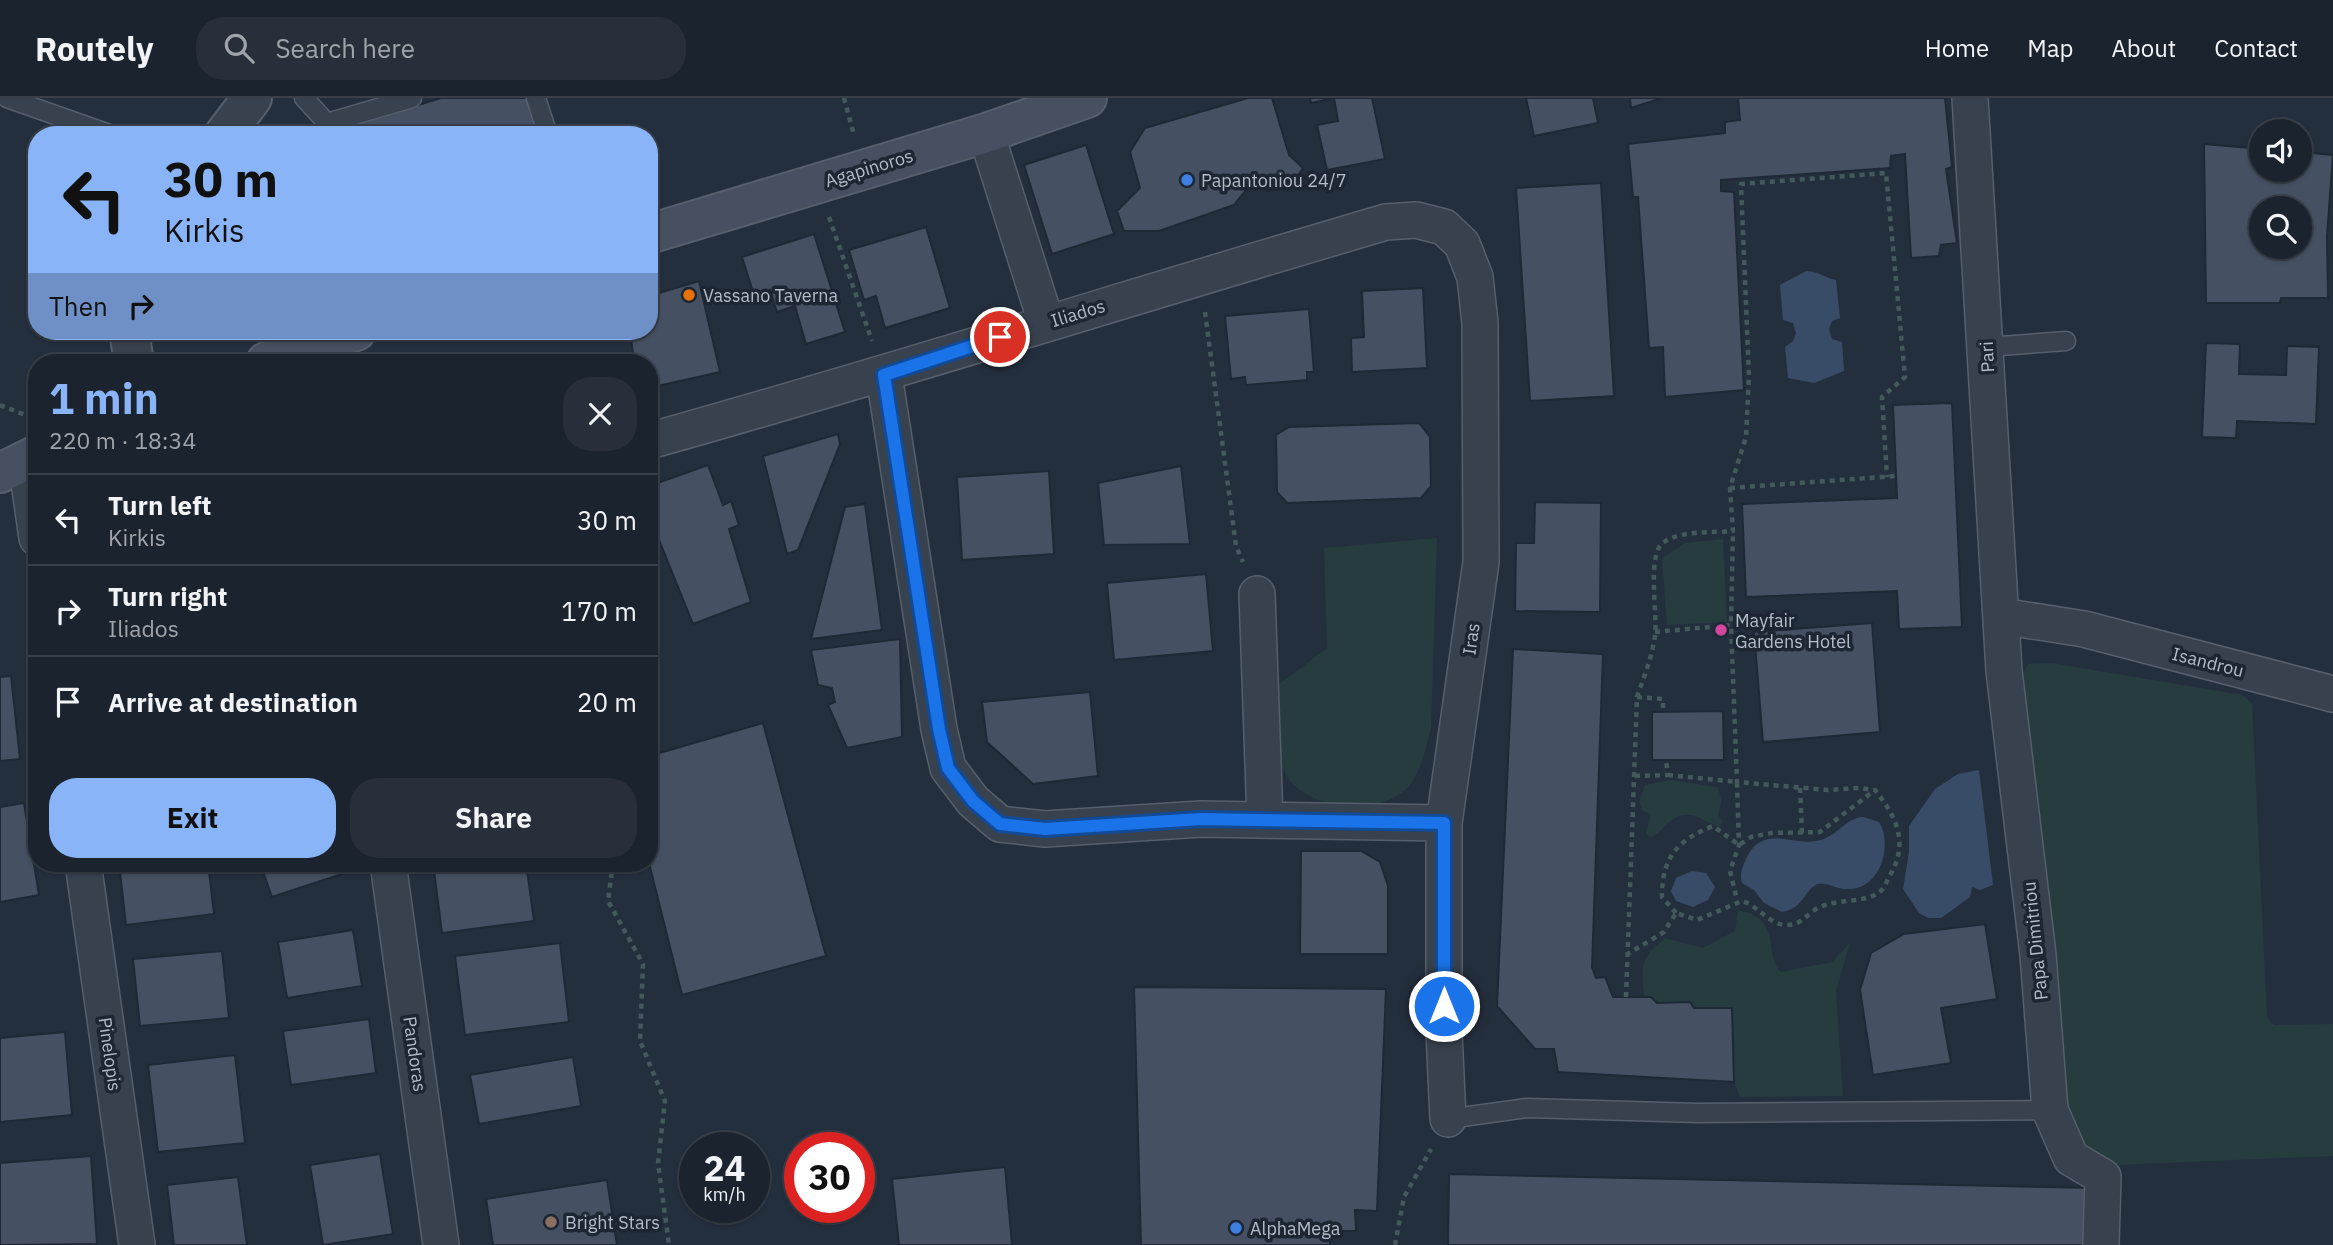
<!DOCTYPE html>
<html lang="en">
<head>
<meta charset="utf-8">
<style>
  :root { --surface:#1b232e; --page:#282f3a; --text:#f1f3f6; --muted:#a0a4aa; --line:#39404a; --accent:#8ab4f8 }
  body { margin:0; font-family:"IBM Plex Sans",sans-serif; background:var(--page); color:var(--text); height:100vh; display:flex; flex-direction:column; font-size:26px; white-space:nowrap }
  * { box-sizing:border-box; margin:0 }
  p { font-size:23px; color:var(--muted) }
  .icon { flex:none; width:38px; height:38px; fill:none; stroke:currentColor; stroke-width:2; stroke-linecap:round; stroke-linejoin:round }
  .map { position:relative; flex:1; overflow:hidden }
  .side { position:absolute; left:28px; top:256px; width:630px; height:518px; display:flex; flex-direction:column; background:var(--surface); border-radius:28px; box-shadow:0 2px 5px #0004,0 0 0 2px var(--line) }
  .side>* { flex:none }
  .hud { position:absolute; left:28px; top:28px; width:630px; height:214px; border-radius:28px; box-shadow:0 2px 5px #0004,0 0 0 2px var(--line); background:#8ab4f8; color:#111; overflow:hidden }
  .buttons { position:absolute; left:2249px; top:21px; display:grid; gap:14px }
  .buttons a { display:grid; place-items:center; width:63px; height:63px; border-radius:50%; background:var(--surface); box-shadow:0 2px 5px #0004,0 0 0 2px var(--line); font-size:35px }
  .speed { position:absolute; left:679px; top:1034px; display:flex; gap:14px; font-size:35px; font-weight:700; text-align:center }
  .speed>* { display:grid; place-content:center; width:91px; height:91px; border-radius:50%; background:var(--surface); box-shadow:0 2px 5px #0004,0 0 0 2px var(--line); line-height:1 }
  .speed small { font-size:18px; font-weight:400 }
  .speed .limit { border:10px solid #d22; background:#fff; color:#111 }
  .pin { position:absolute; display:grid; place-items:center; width:60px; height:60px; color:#fff; margin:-30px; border:4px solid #fff; border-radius:50%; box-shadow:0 2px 7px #0007 }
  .me { position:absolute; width:77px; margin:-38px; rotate:0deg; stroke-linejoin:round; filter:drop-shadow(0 0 5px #0008) }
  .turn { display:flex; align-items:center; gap:24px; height:147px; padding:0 21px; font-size:32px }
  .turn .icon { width:91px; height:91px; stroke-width:2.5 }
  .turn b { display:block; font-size:49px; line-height:60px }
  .then { display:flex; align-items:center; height:66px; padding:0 21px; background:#0003; gap:14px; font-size:26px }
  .round { display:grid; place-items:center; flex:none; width:74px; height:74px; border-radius:28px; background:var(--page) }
  .headline { display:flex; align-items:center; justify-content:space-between; height:119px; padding:0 21px }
  h1 { font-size:42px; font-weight:700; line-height:52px; color:var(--accent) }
  .action { display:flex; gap:14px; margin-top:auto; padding:14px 21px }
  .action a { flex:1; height:80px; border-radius:28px; background:var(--accent); color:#111; font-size:28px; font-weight:700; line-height:80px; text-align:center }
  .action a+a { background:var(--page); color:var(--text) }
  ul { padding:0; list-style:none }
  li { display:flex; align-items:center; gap:21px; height:91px; padding:0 21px; border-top:2px solid var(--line) }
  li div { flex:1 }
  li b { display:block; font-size:26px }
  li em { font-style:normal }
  header { display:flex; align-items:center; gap:42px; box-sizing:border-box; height:98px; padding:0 35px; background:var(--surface); border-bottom:2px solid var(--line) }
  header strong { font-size:33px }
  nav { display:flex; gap:38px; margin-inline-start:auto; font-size:24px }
  .search { width:490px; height:63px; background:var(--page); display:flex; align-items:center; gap:18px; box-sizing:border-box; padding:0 24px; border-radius:28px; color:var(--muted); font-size:26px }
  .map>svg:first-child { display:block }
  .green { fill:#263c3f }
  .water { fill:#394c67 }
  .building { fill:#455162; stroke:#1f2835; stroke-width:2; fill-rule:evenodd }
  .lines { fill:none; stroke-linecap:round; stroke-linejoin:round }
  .service-casing { stroke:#565f6c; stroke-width:21 }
  .minor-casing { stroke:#565f6c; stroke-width:38 }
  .tertiary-casing { stroke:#565f6c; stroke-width:42 }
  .secondary-casing { stroke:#565f6c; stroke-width:42 }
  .path { stroke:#44595c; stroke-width:4.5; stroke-dasharray:5 5; stroke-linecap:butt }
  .service { stroke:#38414e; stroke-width:18 }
  .minor { stroke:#38414e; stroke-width:35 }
  .tertiary { stroke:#38414e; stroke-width:38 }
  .secondary { stroke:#465061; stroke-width:38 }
  .route-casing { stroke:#114b97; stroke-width:18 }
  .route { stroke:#1a73e8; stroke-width:12 }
  .shop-dot { fill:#3f7fe0; stroke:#1d2633; stroke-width:2.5 }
  .food-dot { fill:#e8710a; stroke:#1d2633; stroke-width:2.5 }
  .hotel-dot { fill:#d1479c; stroke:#1d2633; stroke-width:2.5 }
  .education-dot { fill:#8d6e63; stroke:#1d2633; stroke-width:2.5 }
  .labels { text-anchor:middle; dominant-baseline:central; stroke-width:7; stroke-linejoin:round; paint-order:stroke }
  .street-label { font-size:18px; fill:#b4bcc9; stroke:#1d2633 }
  .poi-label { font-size:18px; fill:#b4bcc9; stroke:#1d2633; text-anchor:start }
</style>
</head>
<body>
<header>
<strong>Routely</strong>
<div class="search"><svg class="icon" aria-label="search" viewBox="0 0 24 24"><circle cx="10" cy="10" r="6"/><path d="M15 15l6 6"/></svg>Search here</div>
<nav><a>Home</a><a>Map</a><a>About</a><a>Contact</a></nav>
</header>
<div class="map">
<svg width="2333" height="1147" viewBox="0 0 2333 1147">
  <rect width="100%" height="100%" fill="#242f3e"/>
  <path class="green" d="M1437 440 1431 630C1426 648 1421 676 1407 690 1377 721 1296 712 1282 668 1276 651 1279 607 1278 587L1327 550 1324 450Z
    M1723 441 1727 524 1667 527 1662 460 1685 445Z
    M2052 565 2242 597 2252 605 2267 919 2274 927 2333 926V1058L2116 1067 2094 1057 2071 1036 2018 584 2028 566Z
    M1670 682 1717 689 1722 701 1718 717 1723 724 1720 729C1701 723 1689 707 1668 725 1661 731 1659 737 1651 739L1646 736 1651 716 1643 713 1639 704 1645 687Z
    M1738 812C1784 821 1762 854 1781 874L1832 864 1850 845 1836 893 1843 998 1740 999 1734 984 1732 911 1694 910 1689 904 1657 905 1644 899C1641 867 1640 861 1665 840L1703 850 1735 833Z"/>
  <path class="water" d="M1806 173C1818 173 1825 180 1836 182L1840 220 1832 223 1829 231 1832 241 1842 244 1844 273 1814 285 1788 280 1785 249 1793 243 1796 235 1793 225 1783 222 1780 187Z
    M1979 672 1993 787 1980 792 1972 789 1970 799 1941 820H1928L1919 815 1903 791 1909 754V728L1935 691 1958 676Z
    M1863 719 1879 724C1893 746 1881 791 1849 791 1837 792 1829 784 1817 786 1801 796 1805 809 1782 814L1764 805 1754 792 1742 785C1739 776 1743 768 1747 759 1764 725 1794 750 1821 742 1838 737 1846 720 1863 719Z
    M1692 773 1706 775 1715 789 1708 802 1693 809 1676 803 1671 793 1676 780Z"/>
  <path class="building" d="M441 0H532L543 37H320Z
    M1248 0H1272L1289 57 1303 70 1291 88 1268 93 1255 81 1234 107 1159 133H1124L1117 113 1140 90 1130 54 1145 30Z
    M1310 0H1372L1385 61 1327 72 1317 27 1338 23 1334 0 1311 5Z
    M1526 0H1593L1598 25 1534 38Z
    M1630 0H1662L1631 10Z
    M1738 0H1945L1952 69 1946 71 1957 145 1941 147 1939 158 1911 160 1905 56 1891 58 1890 70 1721 82V93L1734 94 1744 292 1665 299 1663 249 1649 250 1638 99H1633L1628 46 1725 35V24L1740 22Z
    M2204 46 2261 51V72H2300V54L2333 57 2327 138 2328 200H2281L2280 205H2206ZM2261 110H2300V149H2261Z
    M1086 47 1114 136 1052 156 1024 67Z
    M1601 85 1614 298 1530 303 1516 90Z
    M926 129 950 210 885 230 876 198 864 202 849 152Z
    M814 136 845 234 806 246 795 208 777 214 770 192 754 197 742 159Z
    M699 183 720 274 649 290V264H634L630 233H649V198Z
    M1423 190 1427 270 1352 274 1351 240 1364 239 1362 193Z
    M1309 211 1314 274H1307V282L1246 287 1245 279 1231 281 1225 218Z
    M2206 245 2240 246 2239 276 2286 277 2287 248 2319 249 2316 326 2237 323 2236 340 2202 339Z
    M1952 305 1962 529 1899 531 1897 493 1746 499 1742 406 1897 400 1893 307Z
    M1419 325 1430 339 1431 388 1421 400 1287 405 1277 394 1276 337 1289 329Z
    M838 336 840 346 798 452 787 456 763 358Z
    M708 367 723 407 731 403 739 427 729 431 751 504 693 526 649 417V388Z
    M1181 368 1190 446 1104 447 1098 385Z
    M1049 373 1054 456 962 462 957 379Z
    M1535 404 1601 405 1600 514 1515 513 1516 445H1534Z
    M865 406 882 532 811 541 845 409Z
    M1206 476 1213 553 1114 562 1107 485Z
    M1872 525 1880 634 1763 644 1754 534Z
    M900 541 902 639 847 650 828 607 835 604 832 590 818 587 811 552Z
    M1513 551 1603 556 1592 869 1596 880 1605 879 1613 899H1651L1657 905 1690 904 1694 910H1732L1734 984 1558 974 1554 951H1535L1497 908Z
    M11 578 20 661 0 663V579Z
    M1090 594 1098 678 1033 686 987 644 982 604Z
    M1723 613 1724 662H1652V614Z
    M763 625 826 858 682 897 649 765V658Z
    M24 705 39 797 0 804V709Z
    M1301 753H1361L1380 764 1388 788V856H1300Z
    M119 765H208L214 816 126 827Z
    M260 765H342L345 775 272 799Z
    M433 765H526L534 823 442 835Z
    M1985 826 1997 901 1941 910 1951 965 1873 977 1860 892 1871 855 1904 836Z
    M353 832 362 888 287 900 278 844Z
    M560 845 569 924 465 937 455 858Z
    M222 853 229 920 140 928 133 861Z
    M1134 889 1386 891 1377 1113 1355 1112 1356 1133H1329L1330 1147H1141Z
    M369 921 376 975 291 987 283 933Z
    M65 934 72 1017 0 1024V940Z
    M235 957 245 1045 158 1054 148 967Z
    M573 959 581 1008 479 1026 470 977Z
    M380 1056 393 1136 323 1147 310 1067Z
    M91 1058 97 1146 0 1147V1065Z
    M1005 1069 1012 1147H899L892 1081Z
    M1449 1076 2091 1090 2088 1147H1448Z
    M238 1079 247 1147H174L167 1087Z
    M607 1082 617 1147H493L486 1101Z"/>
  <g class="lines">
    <defs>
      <path id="service" d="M7 0 112 37
        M304 0 327 25 412 0
        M536 0 548 37
        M1979 247 2000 248 2066 243
        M1448 1021 1527 1010 1697 1015 2050 1012"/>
      <path id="minor" d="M1970 0 2004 573 2038 857 2050 1012 2071 1060 2103 1079 2101 1147
        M986 35 1046 224
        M884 277 939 631 948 670 973 703 1000 726 1045 731 1201 721 1444 725
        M649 343C896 274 1140 196 1386 124L1416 122 1444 129 1462 146 1475 179 1480 225 1481 464 1444 725V934L1448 1021
        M26 363 37 440
        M1257 496 1265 722
        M2001 518 2084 531 2333 596
        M83 765 137 1147
        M388 765 441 1147"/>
      <path id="tertiary" d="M224 37 252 0
        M129 233 134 264"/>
      <path id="secondary" d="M649 136 986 35 1087 0
        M266 264 356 233
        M0 375 37 357"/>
    </defs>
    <use href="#service" class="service-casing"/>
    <use href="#minor" class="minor-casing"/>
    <use href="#tertiary" class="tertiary-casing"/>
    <use href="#secondary" class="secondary-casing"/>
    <path class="path" d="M844 0 854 37
      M829 119 872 243
      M1205 214 1236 448 1243 464
      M0 307 33 320
      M1730 390 1896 378
      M1655 534 1731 527 1733 433
      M1637 599 1663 601V614
      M1668 677 1737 684 1739 747 1730 773 1737 802
      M1635 678 1668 677 1666 662
      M1800 690 1802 735
      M613 765 608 803 643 866 640 943 665 1003 658 1065 669 1147
      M1676 815 1662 799C1662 760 1676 743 1713 728L1739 747 1751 739 1771 735 1820 734 1875 692
      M1626 857 1664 834 1676 815 1697 822 1742 803C1759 808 1770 828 1788 827 1802 827 1808 814 1820 809 1838 801 1859 805 1877 796 1883 793 1886 785 1889 779 1909 746 1898 721 1875 692L1859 690 1828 692 1737 684 1731 527
      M1626 899 1637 599C1644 579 1652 559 1655 538 1658 517 1646 455 1664 444 1682 432 1712 435 1733 433L1730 390 1746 339 1749 278 1741 86 1886 75 1905 279 1882 299 1887 379
      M1395 1147 1404 1099 1431 1051"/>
    <use href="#service" class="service"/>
    <use href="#minor" class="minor"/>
    <use href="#tertiary" class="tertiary"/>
    <use href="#secondary" class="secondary"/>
  </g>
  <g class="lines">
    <defs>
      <path id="route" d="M1000 239 884 277 939 631 948 670 973 703 1000 726 1045 731 1201 721 1444 725V908"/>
    </defs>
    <use href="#route" class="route-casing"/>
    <use href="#route" class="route"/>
  </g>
  <g class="shop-dot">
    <circle cx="1187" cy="82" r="7"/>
    <circle cx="1236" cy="1130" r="7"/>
  </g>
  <circle class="food-dot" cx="689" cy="197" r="7"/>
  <circle class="hotel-dot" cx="1721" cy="532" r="7"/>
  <circle class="education-dot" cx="551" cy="1124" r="7"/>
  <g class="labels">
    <g class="street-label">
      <text transform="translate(869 70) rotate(-17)">Agapinoros</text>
      <text transform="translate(1078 215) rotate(-17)">Iliados</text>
      <text transform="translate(1987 259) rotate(-93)">Pari</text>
      <text transform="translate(1471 541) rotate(-82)">Iras</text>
      <text transform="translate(2208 564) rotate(14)">Isandrou</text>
      <text transform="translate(2035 843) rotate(-96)">Papa Dimitriou</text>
      <text transform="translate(110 956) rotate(82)">Pinelopis</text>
      <text transform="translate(415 956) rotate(82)">Pandoras</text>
    </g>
    <g class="poi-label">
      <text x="1201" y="82">Papantoniou 24/7</text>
      <text x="703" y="197">Vassano Taverna</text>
      <text x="1735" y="522">Mayfair<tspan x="1735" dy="21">Gardens Hotel</tspan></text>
      <text x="565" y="1124">Bright Stars</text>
      <text x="1250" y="1130">AlphaMega</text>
    </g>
  </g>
</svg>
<div class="buttons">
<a><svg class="icon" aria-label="sound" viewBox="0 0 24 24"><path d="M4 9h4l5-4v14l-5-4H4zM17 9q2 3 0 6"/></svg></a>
<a><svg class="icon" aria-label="search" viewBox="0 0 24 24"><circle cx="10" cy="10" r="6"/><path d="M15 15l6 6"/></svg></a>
</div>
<div class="speed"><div>24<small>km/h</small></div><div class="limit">30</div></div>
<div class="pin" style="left:1000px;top:239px;background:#d93025"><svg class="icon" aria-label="arrive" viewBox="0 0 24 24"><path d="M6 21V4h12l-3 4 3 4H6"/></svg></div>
<svg class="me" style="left:1444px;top:908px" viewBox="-20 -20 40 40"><circle r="17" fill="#1a73e8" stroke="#fff" stroke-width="3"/><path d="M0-11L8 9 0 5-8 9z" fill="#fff"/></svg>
<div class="hud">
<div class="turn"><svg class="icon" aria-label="left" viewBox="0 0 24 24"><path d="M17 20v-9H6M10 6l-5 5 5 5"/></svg><div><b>30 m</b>Kirkis</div></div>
<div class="then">Then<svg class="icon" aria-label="right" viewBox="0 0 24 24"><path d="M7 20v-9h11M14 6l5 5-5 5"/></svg></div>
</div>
<section class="side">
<div class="headline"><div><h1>1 min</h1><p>220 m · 18:34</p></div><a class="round"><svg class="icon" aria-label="close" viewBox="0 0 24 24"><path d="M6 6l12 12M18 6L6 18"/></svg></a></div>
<ul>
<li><svg class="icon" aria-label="left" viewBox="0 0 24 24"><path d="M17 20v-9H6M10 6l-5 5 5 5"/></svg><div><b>Turn left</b><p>Kirkis</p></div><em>30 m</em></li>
<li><svg class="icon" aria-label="right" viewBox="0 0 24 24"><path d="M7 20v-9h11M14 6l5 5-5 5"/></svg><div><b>Turn right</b><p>Iliados</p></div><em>170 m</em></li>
<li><svg class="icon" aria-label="arrive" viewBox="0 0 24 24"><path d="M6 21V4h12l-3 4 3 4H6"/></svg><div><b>Arrive at destination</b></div><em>20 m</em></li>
</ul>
<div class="action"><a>Exit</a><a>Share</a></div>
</section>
</div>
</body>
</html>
